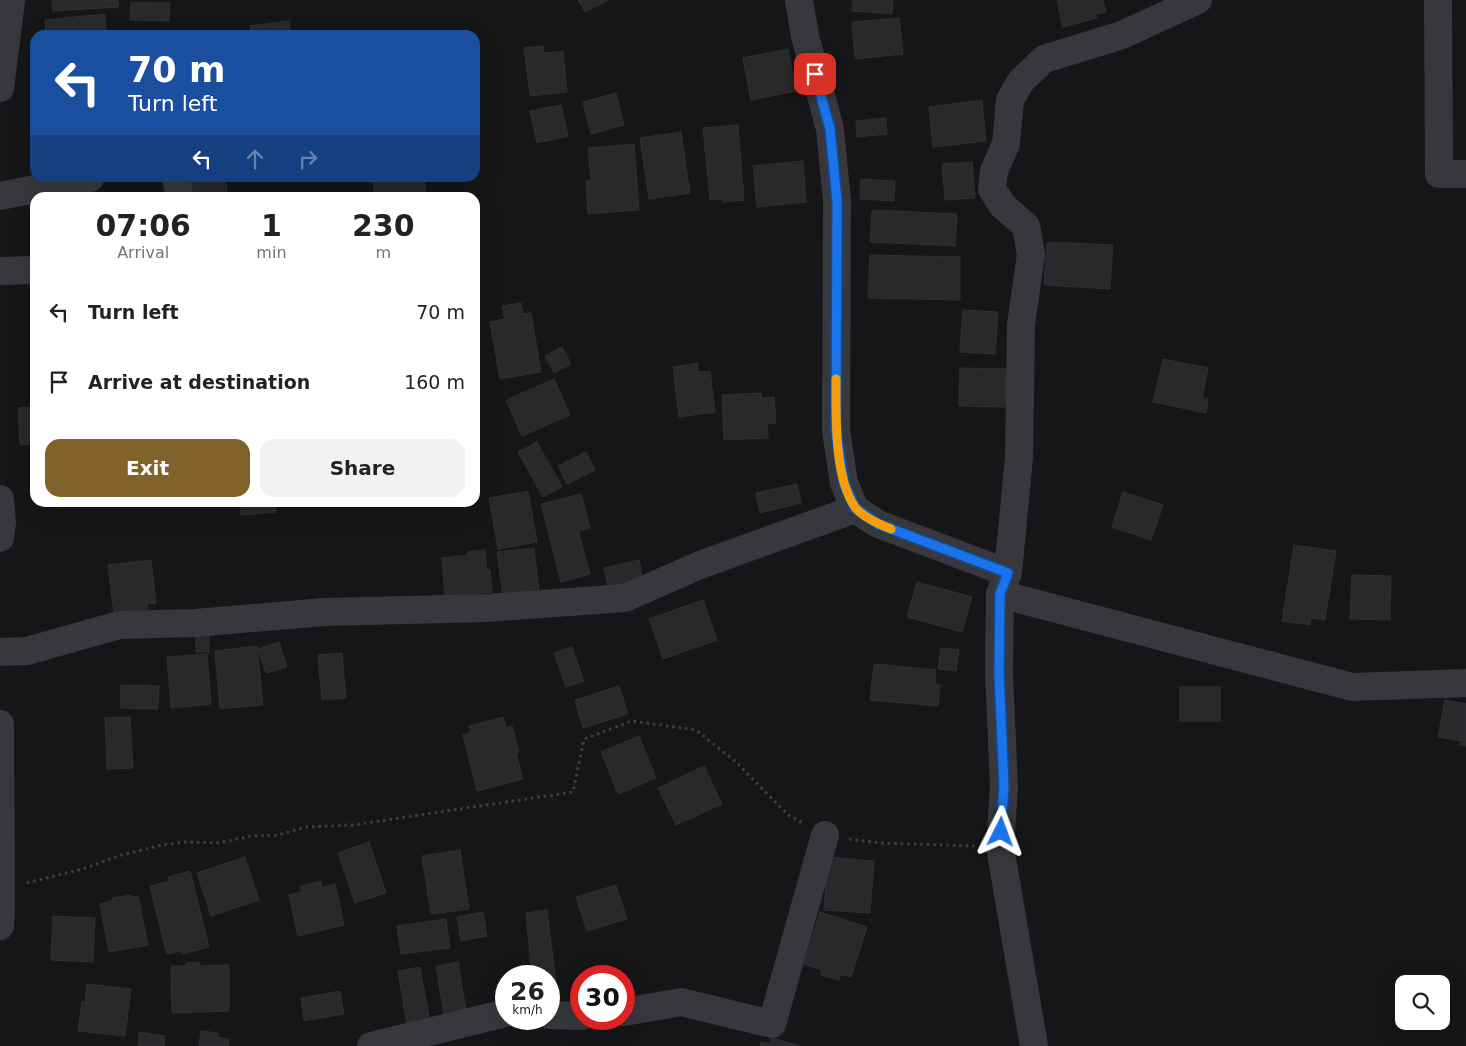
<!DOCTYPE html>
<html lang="en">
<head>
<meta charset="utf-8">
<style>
  :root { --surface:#fff; --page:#f2f2f2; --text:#222; --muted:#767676; --accent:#80622a }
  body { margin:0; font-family:"DejaVu Sans",sans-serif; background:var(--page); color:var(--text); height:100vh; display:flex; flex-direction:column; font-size:19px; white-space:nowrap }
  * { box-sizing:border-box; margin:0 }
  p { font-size:16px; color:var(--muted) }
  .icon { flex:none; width:28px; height:28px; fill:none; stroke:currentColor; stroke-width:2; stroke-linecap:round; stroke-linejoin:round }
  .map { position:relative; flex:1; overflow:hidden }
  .sheet { position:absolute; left:30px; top:192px; width:450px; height:315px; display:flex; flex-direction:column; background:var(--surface); border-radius:15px; box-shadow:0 5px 20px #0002 }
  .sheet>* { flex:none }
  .hud { position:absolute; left:30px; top:30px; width:450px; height:152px; border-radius:15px; box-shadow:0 5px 20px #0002; background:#1a4fa0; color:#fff; overflow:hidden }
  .fabs { position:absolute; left:1395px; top:975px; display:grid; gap:10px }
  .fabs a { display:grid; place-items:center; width:55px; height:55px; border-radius:10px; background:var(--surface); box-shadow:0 5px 20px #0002; font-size:25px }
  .speed { position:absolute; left:495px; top:965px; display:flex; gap:10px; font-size:25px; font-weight:700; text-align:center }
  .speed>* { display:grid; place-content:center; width:65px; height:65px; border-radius:50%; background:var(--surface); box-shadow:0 5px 20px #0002; line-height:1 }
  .speed small { font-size:12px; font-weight:400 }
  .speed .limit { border:8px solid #d22; background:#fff; color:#111 }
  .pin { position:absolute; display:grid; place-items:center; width:42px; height:42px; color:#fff; margin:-21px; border-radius:10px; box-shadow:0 2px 8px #0006 }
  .me { position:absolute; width:55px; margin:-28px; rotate:3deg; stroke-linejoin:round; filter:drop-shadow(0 0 4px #0008) }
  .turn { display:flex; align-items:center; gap:18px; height:105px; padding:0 15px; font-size:22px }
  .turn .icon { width:65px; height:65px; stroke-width:2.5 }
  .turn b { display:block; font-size:35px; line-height:42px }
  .lanes { display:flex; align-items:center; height:48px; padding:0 15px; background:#0003; justify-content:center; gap:25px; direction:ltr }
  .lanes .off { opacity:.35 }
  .eta { display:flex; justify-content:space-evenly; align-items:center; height:85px; text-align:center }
  .eta b { font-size:30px; font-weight:800; line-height:35px }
  .cta { display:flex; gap:10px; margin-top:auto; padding:10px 15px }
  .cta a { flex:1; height:58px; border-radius:15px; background:var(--accent); color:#fff; font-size:20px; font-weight:800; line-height:58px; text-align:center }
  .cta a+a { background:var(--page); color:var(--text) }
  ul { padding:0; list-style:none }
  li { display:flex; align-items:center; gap:15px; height:70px; padding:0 15px }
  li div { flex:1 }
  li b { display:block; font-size:19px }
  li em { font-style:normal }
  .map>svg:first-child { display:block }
  .building { fill:#29292c; stroke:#303034 }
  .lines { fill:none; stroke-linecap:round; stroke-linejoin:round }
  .path { stroke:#3d3f44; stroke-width:3; stroke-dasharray:2.5 4; stroke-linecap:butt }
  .street { stroke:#37383d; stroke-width:28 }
  .route-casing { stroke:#114b97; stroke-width:12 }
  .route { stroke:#1a73e8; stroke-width:9 }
  .slow { stroke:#f59e0b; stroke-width:9 }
</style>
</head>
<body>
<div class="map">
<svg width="1466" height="1046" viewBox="0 0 1466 1046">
  <rect width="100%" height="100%" fill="#161618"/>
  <path class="building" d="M52 0H118L119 7 53 11Z
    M578 0H609L585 12Z
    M853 0H893L892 14 852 11Z
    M1057 0H1103L1106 12 1096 14 1097 18 1063 27Z
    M131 2 170 3 169 21 130 20Z
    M105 14 106 35H46L45 20Z
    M899 18 903 54 855 59 852 22Z
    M289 21 291 35H252L250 26Z
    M543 46 544 53 563 51 567 92 530 96 524 48Z
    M788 49 796 91 751 100 743 58Z
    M616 93 624 125 591 134 583 102Z
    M982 100 986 141 933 147 929 107Z
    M561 105 568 136 537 143 530 111Z
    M886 118 887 134 857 137 856 121Z
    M738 125 744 200 723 202V199L710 200 703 128Z
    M681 132 690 193 649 199 640 138Z
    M634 144 639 210 588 214 586 181H591L588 148Z
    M803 161 806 202 757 207 753 166Z
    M972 162 975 198 945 200 942 164Z
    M185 178H225L228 198H188Z
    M383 178H424L426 198H375L373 180 384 179Z
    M861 179 895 181 894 201 860 199Z
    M872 210 957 214 955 246 870 242Z
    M1047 242 1113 245 1110 289 1044 285Z
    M870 255 960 257V300L868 298Z
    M521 303 523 314 531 313 541 372 500 379 490 322 505 319 502 306Z
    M963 310 998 312 995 354 960 352Z
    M562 347 571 364 554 373 545 356Z
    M1163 359 1208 368 1202 398 1208 399 1206 413 1153 402Z
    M698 363V372L710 371 715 412 679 417 673 367Z
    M960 368 1006 369 1005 407 959 406Z
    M554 379 570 415 522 436 506 400Z
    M761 393V398L774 397 776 423 767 424 768 438 724 440 722 395Z
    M35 407V444L20 445 18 408Z
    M537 442 562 487 543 497 518 452Z
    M586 452 595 470 567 484 558 466Z
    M797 484 801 503 760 513 756 493Z
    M528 491 537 542 498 549 489 498Z
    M1123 492 1163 505 1151 540 1112 527Z
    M581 494 590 528 578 531 590 574 561 582 541 504Z
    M240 502H275L276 512 241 515Z
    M1294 545 1336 551 1325 620 1311 618 1310 625 1282 621Z
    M534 548 539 591 503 596 497 552Z
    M485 550 487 570H490L492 592 445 596 442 558 468 555V552Z
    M151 560 156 603 147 604 148 609 114 613 108 565Z
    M639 560 643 580 608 587 604 568Z
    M1352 575 1391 576 1390 620 1350 619Z
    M917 582 972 597 962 632 907 617Z
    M703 600 717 640 663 659 649 619Z
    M209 634V652H196V635Z
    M279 642 287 667 266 673 258 649Z
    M257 646 263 705 220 709 215 651Z
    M572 647 584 681 566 687 554 653Z
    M941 648 959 650 956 671 938 669Z
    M342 653 346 698 322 700 318 655Z
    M207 654 211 704 171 708 167 657Z
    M874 664 936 670 935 685H940L938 706 870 700Z
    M121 685 159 686 158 709 121 708Z
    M619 686 628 714 583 728 575 700Z
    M1180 687H1220V721H1180Z
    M1445 700 1466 704V746L1459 745 1461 741 1438 737Z
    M130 717 133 768 107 769 105 718Z
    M503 717 506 728 512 726 519 752 516 753 523 779 477 791 463 735 471 733 469 726Z
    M639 736 656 778 618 794 601 752Z
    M704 766 722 804 676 825 658 788Z
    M369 842 386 893 355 903 338 853Z
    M460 850 469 909 431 914 422 856Z
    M245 857 259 900 211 916 197 873Z
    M828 857 874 861 870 913 824 910Z
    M190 871 209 947 182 954 180 951 167 954 150 886 169 881 168 877Z
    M321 881 322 888 335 884 344 925 298 936 289 895 302 892 300 886Z
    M616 885 627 919 587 931 576 897Z
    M131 895 132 897 138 896 148 945 109 952 100 904 112 901V898Z
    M547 910 557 990H549V976H532L526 913Z
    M483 912 487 936 461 941 457 917Z
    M820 912 867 927 851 977 841 974 839 980 821 975 822 970 804 964Z
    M53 916 95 918 93 962 51 960Z
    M446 919 450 948 401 954 397 926Z
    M199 962V966L229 965V1011L172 1013 171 966H186V963Z
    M458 962 467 1017 445 1020 436 966Z
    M420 967 430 1022 407 1025 398 971Z
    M87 984 131 989 125 1036 78 1031 82 1002H85Z
    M340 991 344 1014 304 1021 301 998Z
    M201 1031 218 1033 217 1037 229 1039 228 1046H199Z
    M139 1032 165 1036 164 1046H138Z
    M772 1038 800 1046H760L761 1042 770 1044Z"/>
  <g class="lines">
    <path class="path" d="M849 839 880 843 975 846
      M27 883 86 868 118 856 162 845 186 842 218 843 251 836 278 835 306 827 353 825 573 792 584 739 632 721 696 730 735 761 788 815 803 823"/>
    <path class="street" d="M799 0 805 36 830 129 837 201 836 431 844 483 855 509 878 524 1008 573
      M1438 0 1439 174H1466
      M0 88 11 0
      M176 178 180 198
      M0 196 90 178
      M0 271 35 270
      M0 499 2 522 0 538
      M1000 594 1352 687 1466 683
      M0 652 27 651 119 625 195 623 324 612 487 608 625 598 700 565 855 509
      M0 724 1 906 0 926
      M624 1012 681 1002 772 1024 825 835
      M549 1015 581 1016
      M371 1046 506 1013
      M1034 1046 1000 847 1004 786 999 673 1000 594 1008 573 1019 457 1021 325 1031 254 1026 226 1002 205 992 189 994 171 1006 144 1010 100 1021 81 1044 59 1122 35 1198 0"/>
  </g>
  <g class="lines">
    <defs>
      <path id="route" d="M815 74 830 129 837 201 836 431 844 483 855 508 878 524 1008 573 1000 594 999 673 1004 786 1001 832"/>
    </defs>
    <use href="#route" class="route-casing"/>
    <use href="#route" class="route"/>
    <path class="slow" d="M836 379C836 415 834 477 855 507 861 516 881 525 891 529"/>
  </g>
</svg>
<div class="fabs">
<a><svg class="icon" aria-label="search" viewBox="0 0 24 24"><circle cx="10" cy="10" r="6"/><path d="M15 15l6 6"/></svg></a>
</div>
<div class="speed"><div>26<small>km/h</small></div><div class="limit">30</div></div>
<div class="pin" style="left:815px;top:74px;background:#d93025"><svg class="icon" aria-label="arrive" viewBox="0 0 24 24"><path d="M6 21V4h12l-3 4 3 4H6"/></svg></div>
<svg class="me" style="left:1001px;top:832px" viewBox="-20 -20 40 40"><path d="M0-17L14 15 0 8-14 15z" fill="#1a73e8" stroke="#fff" stroke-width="4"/></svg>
<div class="hud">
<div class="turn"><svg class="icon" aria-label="left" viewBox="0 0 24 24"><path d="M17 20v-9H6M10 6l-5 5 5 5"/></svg><div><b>70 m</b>Turn left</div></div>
<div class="lanes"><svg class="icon" aria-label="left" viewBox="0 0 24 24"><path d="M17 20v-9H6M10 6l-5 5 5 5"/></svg><svg class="icon off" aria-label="ahead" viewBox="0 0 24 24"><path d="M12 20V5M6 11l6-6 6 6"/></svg><svg class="icon off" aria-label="right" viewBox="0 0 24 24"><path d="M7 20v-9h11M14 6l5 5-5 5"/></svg></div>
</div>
<section class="sheet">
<div class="eta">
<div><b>07:06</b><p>Arrival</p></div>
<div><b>1</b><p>min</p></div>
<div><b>230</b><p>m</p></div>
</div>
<ul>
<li><svg class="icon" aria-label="left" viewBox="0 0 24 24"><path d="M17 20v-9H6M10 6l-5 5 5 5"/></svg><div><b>Turn left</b></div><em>70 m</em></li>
<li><svg class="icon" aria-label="arrive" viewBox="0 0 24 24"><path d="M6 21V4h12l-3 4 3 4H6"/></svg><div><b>Arrive at destination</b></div><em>160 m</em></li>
</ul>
<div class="cta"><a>Exit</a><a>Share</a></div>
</section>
</div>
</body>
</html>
